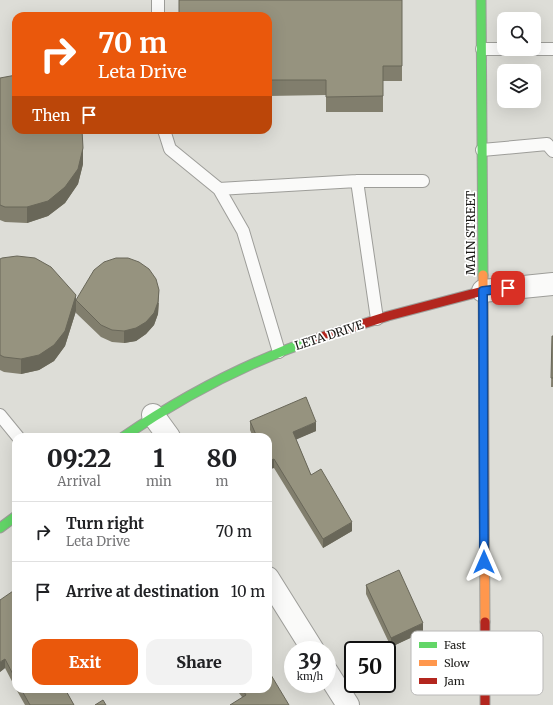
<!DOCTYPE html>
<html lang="en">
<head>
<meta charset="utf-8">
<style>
  :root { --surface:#fff; --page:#f2f2f2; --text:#202124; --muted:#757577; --line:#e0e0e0; --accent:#ea580c }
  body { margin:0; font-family:Merriweather,serif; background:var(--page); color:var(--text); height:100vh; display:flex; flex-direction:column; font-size:15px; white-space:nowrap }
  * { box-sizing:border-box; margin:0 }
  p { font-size:13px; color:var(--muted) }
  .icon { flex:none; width:22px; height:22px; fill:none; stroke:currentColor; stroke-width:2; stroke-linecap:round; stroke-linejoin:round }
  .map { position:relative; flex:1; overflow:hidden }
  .details { position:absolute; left:12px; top:433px; width:260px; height:260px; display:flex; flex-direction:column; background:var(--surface); border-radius:12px; box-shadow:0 4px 16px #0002 }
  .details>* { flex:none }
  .guide { position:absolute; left:12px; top:12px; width:260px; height:122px; border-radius:12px; box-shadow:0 4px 16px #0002; background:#ea580c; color:#fff; overflow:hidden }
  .buttons { position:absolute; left:497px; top:12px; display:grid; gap:8px }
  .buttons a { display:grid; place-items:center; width:44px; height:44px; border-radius:8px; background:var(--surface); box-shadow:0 4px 16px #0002; font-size:20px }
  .speed { position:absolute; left:284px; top:641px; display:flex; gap:8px; font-size:20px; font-weight:700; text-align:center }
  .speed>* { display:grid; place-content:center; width:52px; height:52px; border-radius:50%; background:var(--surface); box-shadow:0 4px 16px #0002; line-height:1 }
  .speed small { font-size:10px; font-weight:400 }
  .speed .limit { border:2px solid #111; border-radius:6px; background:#fff; color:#111 }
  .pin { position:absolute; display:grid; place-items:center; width:34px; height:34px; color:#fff; margin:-17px; border-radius:8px; box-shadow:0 2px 6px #0006 }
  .me { position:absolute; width:44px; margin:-22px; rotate:0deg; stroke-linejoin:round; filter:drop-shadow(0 0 3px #0008) }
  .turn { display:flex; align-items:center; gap:14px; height:84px; padding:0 20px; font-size:18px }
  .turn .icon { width:52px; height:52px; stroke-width:2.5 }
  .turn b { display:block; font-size:28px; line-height:34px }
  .then { display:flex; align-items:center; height:38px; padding:0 20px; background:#0003; gap:8px; font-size:15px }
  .eta { display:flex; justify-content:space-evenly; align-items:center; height:68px; text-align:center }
  .eta b { font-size:24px; font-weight:800; line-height:28px }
  .cta { display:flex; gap:8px; margin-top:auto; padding:8px 20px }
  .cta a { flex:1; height:46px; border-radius:12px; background:var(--accent); color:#fff; font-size:16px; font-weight:800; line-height:46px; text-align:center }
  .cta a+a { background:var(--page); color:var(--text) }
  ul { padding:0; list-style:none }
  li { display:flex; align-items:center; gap:12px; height:60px; padding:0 20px; border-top:1px solid var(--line) }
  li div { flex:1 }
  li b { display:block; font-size:15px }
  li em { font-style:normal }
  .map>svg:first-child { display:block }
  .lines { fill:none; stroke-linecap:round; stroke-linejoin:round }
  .lane-casing { stroke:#9d9d99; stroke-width:14 }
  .street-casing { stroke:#9d9d99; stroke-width:24 }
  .fast-casing { stroke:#9d9d99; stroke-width:11 }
  .slow-casing { stroke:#9d9d99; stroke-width:11 }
  .jam-casing { stroke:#9d9d99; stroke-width:11 }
  .lane { stroke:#fafaf9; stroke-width:12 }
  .street { stroke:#fafaf9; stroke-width:22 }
  .fast { stroke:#63d668; stroke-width:9 }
  .slow { stroke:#ff974d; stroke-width:9 }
  .jam { stroke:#b3261e; stroke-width:9 }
  .wall { fill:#817e6d }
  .shaded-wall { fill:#696759 }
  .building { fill:#96937f; stroke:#696759 }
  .route-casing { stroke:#114b97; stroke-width:10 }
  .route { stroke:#1a73e8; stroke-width:7 }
  .labels { text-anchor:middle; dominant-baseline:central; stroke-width:3.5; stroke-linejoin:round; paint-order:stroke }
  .street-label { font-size:12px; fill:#181714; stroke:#fff }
  .key { fill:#fff; stroke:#bab9b8; stroke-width:1 }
  .key-label { font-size:11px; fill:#181714 }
</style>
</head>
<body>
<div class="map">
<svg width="553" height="705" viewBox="0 0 553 705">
  <rect width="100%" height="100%" fill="#ddddd7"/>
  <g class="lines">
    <defs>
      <path id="lane" d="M158 16V0
        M482 49H504
        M534 49H553
        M164 130 170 149 219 189 243 231 279 352
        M482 150 547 144 553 151
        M219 189 357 181
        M377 319 357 181H423
        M0 415 18 437"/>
      <path id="street" d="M483 291 553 284
        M153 415 169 437
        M268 578 313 650
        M327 672 348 705"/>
      <path id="fast" d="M481 0 483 275
        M123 437C183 396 246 363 315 339
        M0 528 16 516"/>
      <path id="slow" d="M483 275 485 622"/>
      <path id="jam" d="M315 339 388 316 483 291
        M485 622V705"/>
    </defs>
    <use href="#lane" class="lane-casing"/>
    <use href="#street" class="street-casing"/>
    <use href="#fast" class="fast-casing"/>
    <use href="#slow" class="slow-casing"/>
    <use href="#jam" class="jam-casing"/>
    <use href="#lane" class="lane"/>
    <use href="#street" class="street"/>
    <use href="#fast" class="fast"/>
    <use href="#slow" class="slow"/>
    <use href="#jam" class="jam"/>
  </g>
  <path class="wall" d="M402 0V81H383V112H326V95L268 96V16Z
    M0 78 83 164 78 184 65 203 48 216 27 223 5 222 0 220Z
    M0 259 76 300 159 303 158 314 154 325 146 334 136 341 124 343 112 342 101 337 76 313V311L65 346 54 361 39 370 21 374 4 372 0 370Z
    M552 336H553V387H551Z
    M250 421 316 431 296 439 311 475 352 531 323 548 274 468 268 437H253L250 430Z
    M366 585 423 632 391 647 366 594Z
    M16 589V689L5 668 0 672Z
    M16 689H65L74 705H25Z
    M236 689H268L289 705 242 697Z"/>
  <path class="shaded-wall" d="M83 148V164L78 184 65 203 48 216 27 223V207Z
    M159 290 158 314 154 325 146 334 136 341 124 343V331Z
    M76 295V311L65 346 54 361 39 370 21 374V359Z
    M316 422V431L293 441V432Z
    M274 459V468L268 470V461Z
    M352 522V531L323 548V539Z
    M423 623V632L391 647V638Z
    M5 659V668L0 672V662Z"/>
  <path class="building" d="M179 0H402V66H383V96L326 97V80H268V16H179Z
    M16 75V130H82L83 148 78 169 65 187 48 201 27 207H5L0 205V78Z
    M17 256 35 258 51 267 76 295 65 331 54 345 39 355 21 359 4 357 0 355V259L2 258Z
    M116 258H128L139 262 149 269 156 279 159 290 158 302 154 313 146 322 136 328 124 331 112 330 101 325 76 300 94 270 104 262Z
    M552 336H553V378H551Z
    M306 397 316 422 293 432 311 475 321 469 352 522 323 539 274 459 268 461V437H257L250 421Z
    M399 570 423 623 391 638 366 585Z
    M16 589V680L5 659 0 662V600Z
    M268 670 289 705H230L246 695 242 689H268Z
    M21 689H65L74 705H30Z
    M103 700 106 705H95Z"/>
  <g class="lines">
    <defs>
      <path id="route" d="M484 562 483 291 508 288"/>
    </defs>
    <use href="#route" class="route-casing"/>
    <use href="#route" class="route"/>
  </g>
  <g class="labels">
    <g class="street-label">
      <text transform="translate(470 233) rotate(-90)">MAIN STREET</text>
      <text transform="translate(329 335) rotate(-18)">LETA DRIVE</text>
    </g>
  </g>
  <rect x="411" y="631" width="132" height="64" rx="6" class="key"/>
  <rect x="419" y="642" width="18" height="6" fill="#63d668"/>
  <rect x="419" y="660" width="18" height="6" fill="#ff974d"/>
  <rect x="419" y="678" width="18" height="6" fill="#b3261e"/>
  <g class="key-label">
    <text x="444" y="649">Fast</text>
    <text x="444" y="667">Slow</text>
    <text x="444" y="685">Jam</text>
  </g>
</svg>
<div class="buttons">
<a><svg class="icon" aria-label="search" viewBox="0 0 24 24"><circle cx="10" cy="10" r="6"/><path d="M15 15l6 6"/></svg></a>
<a><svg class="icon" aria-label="layers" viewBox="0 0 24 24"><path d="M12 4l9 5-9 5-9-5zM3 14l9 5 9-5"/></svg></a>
</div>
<div class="speed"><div>39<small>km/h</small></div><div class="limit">50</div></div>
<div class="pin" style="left:508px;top:288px;background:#d93025"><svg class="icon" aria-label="arrive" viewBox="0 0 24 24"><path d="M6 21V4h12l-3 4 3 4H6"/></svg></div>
<svg class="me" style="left:484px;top:562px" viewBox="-20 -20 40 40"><path d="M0-17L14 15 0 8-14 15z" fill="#1a73e8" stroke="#fff" stroke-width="4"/></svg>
<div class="guide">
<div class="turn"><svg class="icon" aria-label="right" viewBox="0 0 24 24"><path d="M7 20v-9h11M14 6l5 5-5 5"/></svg><div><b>70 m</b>Leta Drive</div></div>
<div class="then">Then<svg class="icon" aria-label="arrive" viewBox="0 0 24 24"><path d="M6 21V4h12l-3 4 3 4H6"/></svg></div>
</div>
<section class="details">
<div class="eta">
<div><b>09:22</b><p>Arrival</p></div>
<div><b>1</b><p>min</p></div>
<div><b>80</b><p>m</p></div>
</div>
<ul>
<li><svg class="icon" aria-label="right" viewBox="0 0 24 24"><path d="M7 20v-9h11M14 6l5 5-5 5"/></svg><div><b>Turn right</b><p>Leta Drive</p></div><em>70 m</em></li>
<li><svg class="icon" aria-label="arrive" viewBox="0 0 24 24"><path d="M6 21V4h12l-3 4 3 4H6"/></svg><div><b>Arrive at destination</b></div><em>10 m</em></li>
</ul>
<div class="cta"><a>Exit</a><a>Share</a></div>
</section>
</div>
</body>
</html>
